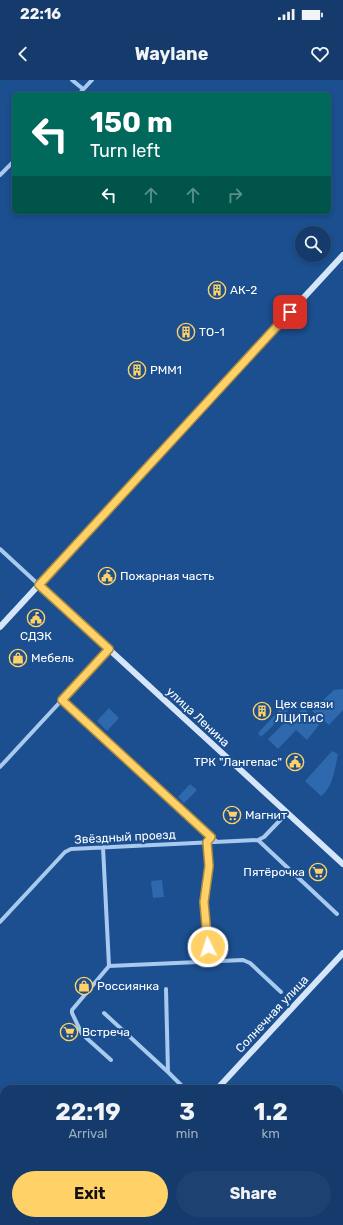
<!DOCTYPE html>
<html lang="en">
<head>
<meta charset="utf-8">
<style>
  :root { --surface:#143b6b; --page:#1d4271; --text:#f1f3f6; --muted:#9dadc1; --line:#33557e; --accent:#ffd166 }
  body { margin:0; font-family:Rubik,sans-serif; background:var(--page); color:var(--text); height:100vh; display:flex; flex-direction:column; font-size:15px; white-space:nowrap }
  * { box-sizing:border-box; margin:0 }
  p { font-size:13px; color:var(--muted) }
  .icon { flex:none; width:22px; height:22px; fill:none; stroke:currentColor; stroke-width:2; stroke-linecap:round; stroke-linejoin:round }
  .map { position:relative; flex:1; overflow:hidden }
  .panel { position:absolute; left:0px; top:1005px; width:343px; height:140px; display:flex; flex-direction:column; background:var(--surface); border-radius:12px 12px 0 0; box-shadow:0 2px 6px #0003,0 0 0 1px var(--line) }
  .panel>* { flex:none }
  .top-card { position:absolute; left:12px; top:12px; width:319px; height:122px; border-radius:6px; box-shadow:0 2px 6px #0003,0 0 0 1px var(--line); background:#00695c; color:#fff; overflow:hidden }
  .buttons { position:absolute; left:295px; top:146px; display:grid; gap:8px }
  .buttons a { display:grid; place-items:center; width:36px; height:36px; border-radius:50%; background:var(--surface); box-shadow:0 2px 6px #0003,0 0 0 1px var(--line); font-size:20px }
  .pin { position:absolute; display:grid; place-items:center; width:34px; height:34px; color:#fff; margin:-17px; border-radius:8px; box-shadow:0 2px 6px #0006 }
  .me { position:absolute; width:44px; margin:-22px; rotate:356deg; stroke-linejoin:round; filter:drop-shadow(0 0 3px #0008) }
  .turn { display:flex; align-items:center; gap:14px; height:84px; padding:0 12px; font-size:18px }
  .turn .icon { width:52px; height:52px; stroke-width:2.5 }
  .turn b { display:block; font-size:28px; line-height:34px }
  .lanes { display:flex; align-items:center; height:38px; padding:0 12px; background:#0003; justify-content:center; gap:20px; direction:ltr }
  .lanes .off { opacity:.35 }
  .eta { display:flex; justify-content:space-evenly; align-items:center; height:68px; text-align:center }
  .eta b { font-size:24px; font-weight:700; line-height:28px }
  .action { display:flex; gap:8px; margin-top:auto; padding:8px 12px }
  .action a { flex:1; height:46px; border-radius:24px; background:var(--accent); color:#111; font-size:16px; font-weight:700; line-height:46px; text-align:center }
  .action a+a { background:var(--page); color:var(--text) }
  .status { display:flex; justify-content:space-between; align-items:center; height:28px; padding:0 20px; background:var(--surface); direction:ltr }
  .status svg { height:11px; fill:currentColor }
  header { display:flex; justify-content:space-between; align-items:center; height:52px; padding:0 12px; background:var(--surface); font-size:18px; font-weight:700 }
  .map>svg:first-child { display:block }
  .green { fill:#2e69ad }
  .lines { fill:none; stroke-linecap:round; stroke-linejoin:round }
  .street { stroke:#a9c9ee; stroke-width:4 }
  .secondary { stroke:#d6e6fa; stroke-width:6 }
  .route-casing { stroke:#a68842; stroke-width:10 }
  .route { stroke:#ffd166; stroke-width:7 }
  .labels { text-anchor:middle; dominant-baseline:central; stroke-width:4; stroke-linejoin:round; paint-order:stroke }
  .poi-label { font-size:12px; fill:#fff; stroke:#1b4f8f; text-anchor:start }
  .street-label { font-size:12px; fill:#fff; stroke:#1b4f8f }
</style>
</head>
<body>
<div class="status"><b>22:16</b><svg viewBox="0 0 49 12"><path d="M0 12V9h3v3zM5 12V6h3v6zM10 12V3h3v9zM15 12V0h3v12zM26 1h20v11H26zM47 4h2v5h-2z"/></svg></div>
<header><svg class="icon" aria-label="back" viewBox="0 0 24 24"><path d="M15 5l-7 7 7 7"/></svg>Waylane<svg class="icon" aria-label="heart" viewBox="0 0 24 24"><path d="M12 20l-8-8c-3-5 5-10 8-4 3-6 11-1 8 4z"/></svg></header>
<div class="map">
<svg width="343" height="1145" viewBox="0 0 343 1145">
  <rect width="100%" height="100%" fill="#1b4f8f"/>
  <path class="green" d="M343 609V630L329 645 312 631 334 610Z
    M283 626 288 631 261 657 258 653Z
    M109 628 119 638 107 651 97 641Z
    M305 629 319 645 307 660 296 650 278 669 268 659 291 636 299 643 305 636 299 631Z
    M332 671 338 674C335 688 333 708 321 716L305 701Z
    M190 704 197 710 184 723 178 717Z
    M162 800 164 817 153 818 151 801Z"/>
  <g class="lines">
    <path class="street" d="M72 0 83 9
      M79 14 92 0
      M0 95 14 81
      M0 469 39 505
      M62 620 217 762
      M0 687 109 569
      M258 760 337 834
      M208 761 209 786 205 822 209 882
      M103 767 109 886
      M0 842 65 772 71 769 258 760 264 757 287 733
      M166 909 168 992 185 1009
      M104 933 168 992
      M111 980 82 954 72 933V930L109 886 243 880 250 883 281 912"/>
    <path class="secondary" d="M39 505 343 784
      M0 547 343 175
      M217 1009 343 873
      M0 1102H4
      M249 1141 254 1145"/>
  </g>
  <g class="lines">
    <defs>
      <path id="route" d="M208 867 204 822 209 786 207 762 211 757 62 620 109 569 39 505 290 232"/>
    </defs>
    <use href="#route" class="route-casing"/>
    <use href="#route" class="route"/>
  </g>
  <defs>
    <symbol id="building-ring" viewBox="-11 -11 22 22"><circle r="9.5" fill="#1b4f8f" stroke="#ffd166" stroke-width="1.5"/><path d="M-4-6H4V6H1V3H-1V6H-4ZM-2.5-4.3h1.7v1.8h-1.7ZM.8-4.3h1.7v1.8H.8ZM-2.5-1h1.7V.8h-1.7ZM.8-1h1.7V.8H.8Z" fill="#ffd166"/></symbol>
    <symbol id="civic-ring" viewBox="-11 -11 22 22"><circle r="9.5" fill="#1b4f8f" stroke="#ffd166" stroke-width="1.5"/><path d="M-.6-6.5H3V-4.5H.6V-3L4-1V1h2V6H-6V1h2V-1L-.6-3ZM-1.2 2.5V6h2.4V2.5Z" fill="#ffd166"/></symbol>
    <symbol id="shop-ring" viewBox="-11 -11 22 22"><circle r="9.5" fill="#1b4f8f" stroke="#ffd166" stroke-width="1.5"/><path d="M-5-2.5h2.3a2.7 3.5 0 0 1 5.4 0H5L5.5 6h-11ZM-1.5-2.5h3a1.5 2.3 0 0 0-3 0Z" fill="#ffd166"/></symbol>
    <symbol id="supermarket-ring" viewBox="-11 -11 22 22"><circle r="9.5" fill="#1b4f8f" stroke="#ffd166" stroke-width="1.5"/><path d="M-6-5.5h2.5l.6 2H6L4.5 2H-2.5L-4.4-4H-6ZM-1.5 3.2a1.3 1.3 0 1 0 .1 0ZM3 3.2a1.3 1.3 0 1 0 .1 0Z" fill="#ffd166"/></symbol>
  </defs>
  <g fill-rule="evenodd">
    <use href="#building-ring" x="207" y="200" width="20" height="20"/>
    <use href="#building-ring" x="176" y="242" width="20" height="20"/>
    <use href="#building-ring" x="127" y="280" width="20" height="20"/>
    <use href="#civic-ring" x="97" y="486" width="20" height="20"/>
    <use href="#civic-ring" x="26" y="528" width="20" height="20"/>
    <use href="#shop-ring" x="8" y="568" width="20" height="20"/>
    <use href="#building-ring" x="252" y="621" width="20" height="20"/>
    <use href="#civic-ring" x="285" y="672" width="20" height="20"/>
    <use href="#supermarket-ring" x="222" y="725" width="20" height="20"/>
    <use href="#supermarket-ring" x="308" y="782" width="20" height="20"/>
    <use href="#shop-ring" x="74" y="896" width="20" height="20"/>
    <use href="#supermarket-ring" x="59" y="942" width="20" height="20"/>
  </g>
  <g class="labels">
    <g class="poi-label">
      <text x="230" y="210">АК-2</text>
      <text x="199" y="252">ТО-1</text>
      <text x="150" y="290">РММ1</text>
      <text x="120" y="496">Пожарная часть</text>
      <text x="36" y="556" text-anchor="middle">СДЭК</text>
      <text x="31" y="578">Мебель</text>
      <text x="275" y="624">Цех связи<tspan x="275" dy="14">ЛЦИТиС</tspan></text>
      <text x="282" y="682" text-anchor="end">ТРК "Лангепас"</text>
      <text x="245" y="735">Магнит</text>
      <text x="305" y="792" text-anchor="end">Пятёрочка</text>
      <text x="97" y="906">Россиянка</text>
      <text x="82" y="952">Встреча</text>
    </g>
    <g class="street-label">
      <text transform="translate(198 637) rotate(43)">улица Ленина</text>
      <text transform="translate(125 757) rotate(-3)">Звёздный проезд</text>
      <text transform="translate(272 934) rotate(-47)">Солнечная улица</text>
    </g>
  </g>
</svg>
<div class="buttons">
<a><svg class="icon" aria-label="search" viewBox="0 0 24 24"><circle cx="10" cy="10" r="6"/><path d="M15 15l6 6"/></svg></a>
</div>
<div class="pin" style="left:290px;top:232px;background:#d93025"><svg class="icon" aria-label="arrive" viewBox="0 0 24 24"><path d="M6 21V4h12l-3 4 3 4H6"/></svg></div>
<svg class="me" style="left:208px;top:867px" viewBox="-20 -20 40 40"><circle r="17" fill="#ffd166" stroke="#fff" stroke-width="3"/><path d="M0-11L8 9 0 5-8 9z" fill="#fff"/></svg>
<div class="top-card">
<div class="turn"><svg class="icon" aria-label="left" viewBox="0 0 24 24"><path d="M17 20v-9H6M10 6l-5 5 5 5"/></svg><div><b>150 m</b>Turn left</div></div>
<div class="lanes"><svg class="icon" aria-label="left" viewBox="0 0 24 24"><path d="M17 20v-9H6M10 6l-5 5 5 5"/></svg><svg class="icon off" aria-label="ahead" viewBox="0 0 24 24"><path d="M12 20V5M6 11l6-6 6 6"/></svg><svg class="icon off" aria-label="ahead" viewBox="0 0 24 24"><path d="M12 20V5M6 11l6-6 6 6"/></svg><svg class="icon off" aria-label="right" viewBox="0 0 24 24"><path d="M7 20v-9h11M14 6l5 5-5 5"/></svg></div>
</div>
<section class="panel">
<div class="eta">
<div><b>22:19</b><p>Arrival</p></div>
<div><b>3</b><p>min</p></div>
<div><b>1.2</b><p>km</p></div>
</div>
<div class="action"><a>Exit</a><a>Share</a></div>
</section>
</div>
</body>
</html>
